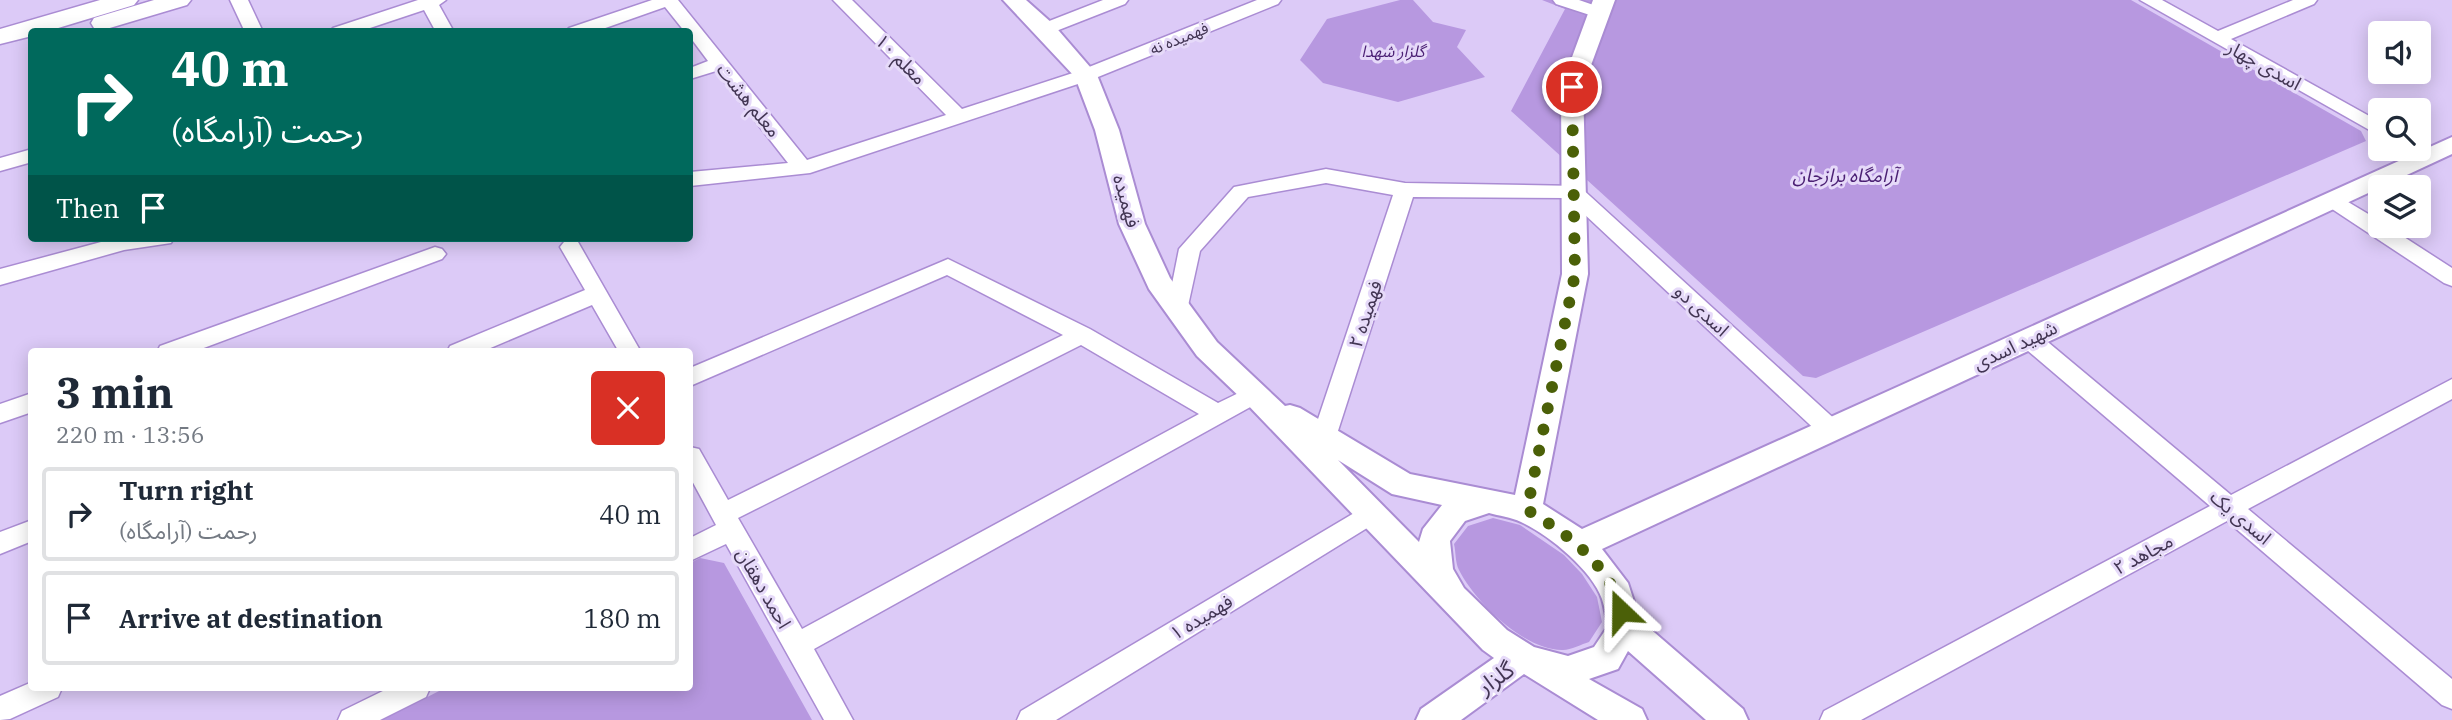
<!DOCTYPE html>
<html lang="en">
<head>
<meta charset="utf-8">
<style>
  :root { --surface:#fff; --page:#f2f2f3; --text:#1f2937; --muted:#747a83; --line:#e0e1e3 }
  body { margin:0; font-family:"IBM Plex Serif","Noto Sans Arabic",serif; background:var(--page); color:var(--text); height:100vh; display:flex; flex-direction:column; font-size:26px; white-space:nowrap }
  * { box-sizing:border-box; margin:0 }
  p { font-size:23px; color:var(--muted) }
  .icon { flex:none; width:38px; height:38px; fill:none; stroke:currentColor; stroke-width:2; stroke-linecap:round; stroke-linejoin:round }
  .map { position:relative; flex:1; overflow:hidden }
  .panel { position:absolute; left:28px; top:348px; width:665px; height:343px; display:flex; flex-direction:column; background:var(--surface); border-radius:7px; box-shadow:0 4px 18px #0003 }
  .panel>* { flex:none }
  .banner { position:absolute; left:28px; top:28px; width:665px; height:214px; border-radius:7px; box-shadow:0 4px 18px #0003; background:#00695c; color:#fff; overflow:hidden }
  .buttons { position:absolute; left:2368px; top:21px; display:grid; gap:14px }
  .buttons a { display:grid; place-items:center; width:63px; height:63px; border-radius:7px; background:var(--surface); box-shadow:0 4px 18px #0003; font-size:35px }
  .pin { position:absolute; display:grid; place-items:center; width:60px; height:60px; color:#fff; margin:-30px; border:4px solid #fff; border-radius:50%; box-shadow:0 2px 7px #0007 }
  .me { position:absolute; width:77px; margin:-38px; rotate:337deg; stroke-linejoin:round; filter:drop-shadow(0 0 5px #0008) }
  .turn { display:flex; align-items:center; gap:24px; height:147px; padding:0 28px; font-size:32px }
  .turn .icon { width:91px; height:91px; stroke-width:2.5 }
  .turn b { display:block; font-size:49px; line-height:60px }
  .then { display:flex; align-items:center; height:66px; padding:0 28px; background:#0003; gap:14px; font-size:26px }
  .round { display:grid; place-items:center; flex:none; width:74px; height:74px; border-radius:7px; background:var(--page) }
  .summary { display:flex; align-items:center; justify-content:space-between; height:119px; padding:0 28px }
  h1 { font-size:42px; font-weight:800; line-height:52px }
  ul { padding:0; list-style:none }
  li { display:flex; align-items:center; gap:21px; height:94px; margin:0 14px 10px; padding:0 14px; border:4px solid var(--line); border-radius:7px }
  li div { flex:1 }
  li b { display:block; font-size:26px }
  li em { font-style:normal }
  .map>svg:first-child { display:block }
  .green { fill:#b798e0 }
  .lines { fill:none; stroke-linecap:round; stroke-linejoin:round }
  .minor-casing { stroke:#aa8cd3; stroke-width:3 }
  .tertiary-casing { stroke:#aa8cd3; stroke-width:4 }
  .secondary-casing { stroke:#aa8cd3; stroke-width:3 }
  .minor { fill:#fff; fill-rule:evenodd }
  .tertiary { fill:#fff; fill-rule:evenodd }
  .secondary { fill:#fff; fill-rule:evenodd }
  .route { stroke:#4b6008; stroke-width:12; stroke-dasharray:0 21.6 }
  .labels { text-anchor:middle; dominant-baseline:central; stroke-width:6; stroke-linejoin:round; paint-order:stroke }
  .far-street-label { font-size:16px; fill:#423553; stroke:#e6daf9 }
  .far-park-label { font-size:16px; font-style:italic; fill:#4a1f73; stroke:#e6daf9 }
  .street-label { font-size:19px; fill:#423553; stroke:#e6daf9 }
  .park-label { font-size:19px; font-style:italic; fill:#4a1f73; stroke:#e6daf9 }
  .near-street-label { font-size:23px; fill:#423553; stroke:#e6daf9 }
</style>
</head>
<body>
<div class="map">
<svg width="2452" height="720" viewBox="0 0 2452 720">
  <rect width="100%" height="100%" fill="#dccaf7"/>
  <path class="green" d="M1400 0H1413L1433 22 1466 30 1457 47 1485 77 1398 102 1323 83 1300 60 1327 19Z
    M1542 0H2131L2361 131 2366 141 1816 378 1803 376 1511 111 1565 9Z
    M1493 518 1520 525 1564 555 1582 574 1597 597 1602 622 1589 642C1582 644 1571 650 1563 650 1525 651 1475 602 1459 570 1455 563 1456 552 1454 544L1468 526Z
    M700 558 724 563 812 720H382L445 688H690V563Z"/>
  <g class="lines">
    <defs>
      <path id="minor" d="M230 0H248L263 32H245Z
        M418 0H446L439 5 454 32H436L424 10 358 32H330L333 28Z
        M652 0H678L807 160 946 115 833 0H852L962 109 1079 71 1257 0H1281L1278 4 1093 79 810 173 690 186V172L788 163 716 71 690 79V68L708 61 690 37V32H685L665 7 594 32H566L569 28Z
        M1103 0H1128L1125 4 1051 33 1045 34 1036 29 1039 25Z
        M1553 0H1579L1605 9 1608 13 1599 18 1556 4Z
        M2140 0H2162L2218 31 2293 0H2317L2314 4 2231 39 2380 122V136Z
        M2418 144 2437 157 2434 161H2420L2403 149H2418Z
        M32 149V162L0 171V158Z
        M1326 169 1405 183 1579 186 1839 423 1843 430 1839 437 1831 439 1823 437 1567 198 1413 197 1336 437 1332 444 1324 446 1316 444 1312 437 1393 195 1326 183 1248 197 1200 251 1186 315 1178 317 1170 315 1167 309 1179 249 1234 187Z
        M2333 193 2380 221V226H2387L2452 268V286L2444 283 2326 205 2323 200 2326 195Z
        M116 238H174L171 243 124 250 0 285V269Z
        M571 240 578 242 641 352H619L592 305 481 352H447L450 346 585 290 560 247 564 242Z
        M435 247 442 249 446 254 442 259 193 352H157L160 346Z
        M948 259 1090 329 1218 403 1255 385 1263 388 1267 394 1263 400 814 649 853 720H824L726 544 690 561V538L716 525 690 477V447L699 449 728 500 1063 335 947 275 690 386V368ZM1081 345 1199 414 802 629 738 518Z
        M2029 331 2037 333 2231 495 2452 379V399L2248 509 2452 679V709L2442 705 2227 521 1861 720H1820L1824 711 2210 506 2021 345 2018 339 2021 333Z
        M32 393V412L0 423V404Z
        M1371 503 1380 506 1384 513 1380 520 1056 720H1017L1021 711Z
        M32 520V541L0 554V532Z
        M32 682V688H62L58 697 10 719 0 720V696Z
        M389 688H430L426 697 380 720H338L342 711Z"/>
      <path id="tertiary" d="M1003 0H1026L1053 24 1097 75 1119 130 1145 224 1170 278 1217 342 1285 406 1290 405 1300 408 1410 474 1515 495 1562 274 1561 87 1593 0H1615L1583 87 1588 274 1543 504 1582 529 2452 137V154L1602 549 1628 583 1640 620 1743 709 1748 720H1706L1628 651 1618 669 1589 679 1642 709 1647 720H1598L1524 674 1461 720H1416L1421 709 1494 658 1483 650 1245 402 1197 356 1149 289 1119 224 1095 130 1075 77ZM1338 460 1392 494 1442 505 1423 529 1419 542ZM1489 513C1499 516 1511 517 1521 522 1548 534 1592 570 1602 599 1605 608 1606 617 1608 626L1594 647 1568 656 1534 647 1507 630 1464 588 1453 569 1450 541 1465 521Z"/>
      <path id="secondary" d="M100 0H138L134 5 45 32H32V36L0 44V29Z
        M154 0H191L187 5 103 30 94 28 91 23 94 18Z"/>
    </defs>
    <use href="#minor" class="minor-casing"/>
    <use href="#tertiary" class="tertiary-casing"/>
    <use href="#secondary" class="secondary-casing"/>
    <use href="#minor" class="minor"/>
    <use href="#tertiary" class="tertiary"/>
    <use href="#secondary" class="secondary"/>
  </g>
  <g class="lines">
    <path class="route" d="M1572 87 1575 274 1527 510C1566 533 1610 564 1621 611"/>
  </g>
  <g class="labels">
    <g class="far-street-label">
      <text transform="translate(1179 38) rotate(-22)">فهمیده نه</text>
    </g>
    <g class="far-park-label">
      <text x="1393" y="51">گلزار شهدا</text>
    </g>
    <g class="street-label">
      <text transform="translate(901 59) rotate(45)">معلم ۱۰</text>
      <text transform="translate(2264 65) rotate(29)">اسدی چهار</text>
      <text transform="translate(749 100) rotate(51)">معلم هشت</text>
      <text transform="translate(1127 201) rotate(74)">فهمیده</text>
      <text transform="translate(1702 310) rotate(43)">اسدی دو</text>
      <text transform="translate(1365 314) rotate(-72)">فهمیده ۲</text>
      <text transform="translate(2015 345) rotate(-25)">شهید اسدی</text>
      <text transform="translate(2241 517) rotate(40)">اسدی یک</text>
      <text transform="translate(2143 554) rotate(-28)">مجاهد ۲</text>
      <text transform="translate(764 588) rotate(60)">احمد دهقان</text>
      <text transform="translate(1201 617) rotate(-31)">فهمیده ۱</text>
    </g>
    <g class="park-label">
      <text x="1845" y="175">آرامگاه برازجان</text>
    </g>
    <g class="near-street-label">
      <text transform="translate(1495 677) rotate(-35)">گلزار</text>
    </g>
  </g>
</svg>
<div class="buttons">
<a><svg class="icon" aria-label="sound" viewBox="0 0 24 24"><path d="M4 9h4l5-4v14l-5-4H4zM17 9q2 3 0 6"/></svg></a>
<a><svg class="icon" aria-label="search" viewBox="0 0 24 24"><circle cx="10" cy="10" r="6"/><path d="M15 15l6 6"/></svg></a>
<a><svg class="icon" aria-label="layers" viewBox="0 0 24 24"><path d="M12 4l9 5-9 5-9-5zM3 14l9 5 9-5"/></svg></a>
</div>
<div class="pin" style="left:1572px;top:87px;background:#d93025"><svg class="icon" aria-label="arrive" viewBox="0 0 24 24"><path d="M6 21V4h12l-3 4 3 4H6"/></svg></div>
<svg class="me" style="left:1621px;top:611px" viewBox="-20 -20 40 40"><path d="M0-17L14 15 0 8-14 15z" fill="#4b6008" stroke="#fff" stroke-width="4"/></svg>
<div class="banner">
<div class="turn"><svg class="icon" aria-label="right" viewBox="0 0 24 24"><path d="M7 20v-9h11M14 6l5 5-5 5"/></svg><div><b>40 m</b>رحمت (آرامگاه)</div></div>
<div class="then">Then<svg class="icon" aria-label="arrive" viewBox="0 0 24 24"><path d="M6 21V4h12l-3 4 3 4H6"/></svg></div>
</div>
<section class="panel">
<div class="summary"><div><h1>3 min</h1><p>220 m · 13:56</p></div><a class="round" style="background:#d93025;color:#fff"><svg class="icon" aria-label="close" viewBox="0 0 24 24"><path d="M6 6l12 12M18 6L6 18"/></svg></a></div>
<ul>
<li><svg class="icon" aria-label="right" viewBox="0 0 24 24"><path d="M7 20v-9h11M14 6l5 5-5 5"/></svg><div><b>Turn right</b><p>رحمت (آرامگاه)</p></div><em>40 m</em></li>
<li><svg class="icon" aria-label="arrive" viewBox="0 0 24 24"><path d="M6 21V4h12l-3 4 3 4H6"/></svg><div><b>Arrive at destination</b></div><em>180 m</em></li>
</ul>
</section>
</div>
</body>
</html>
